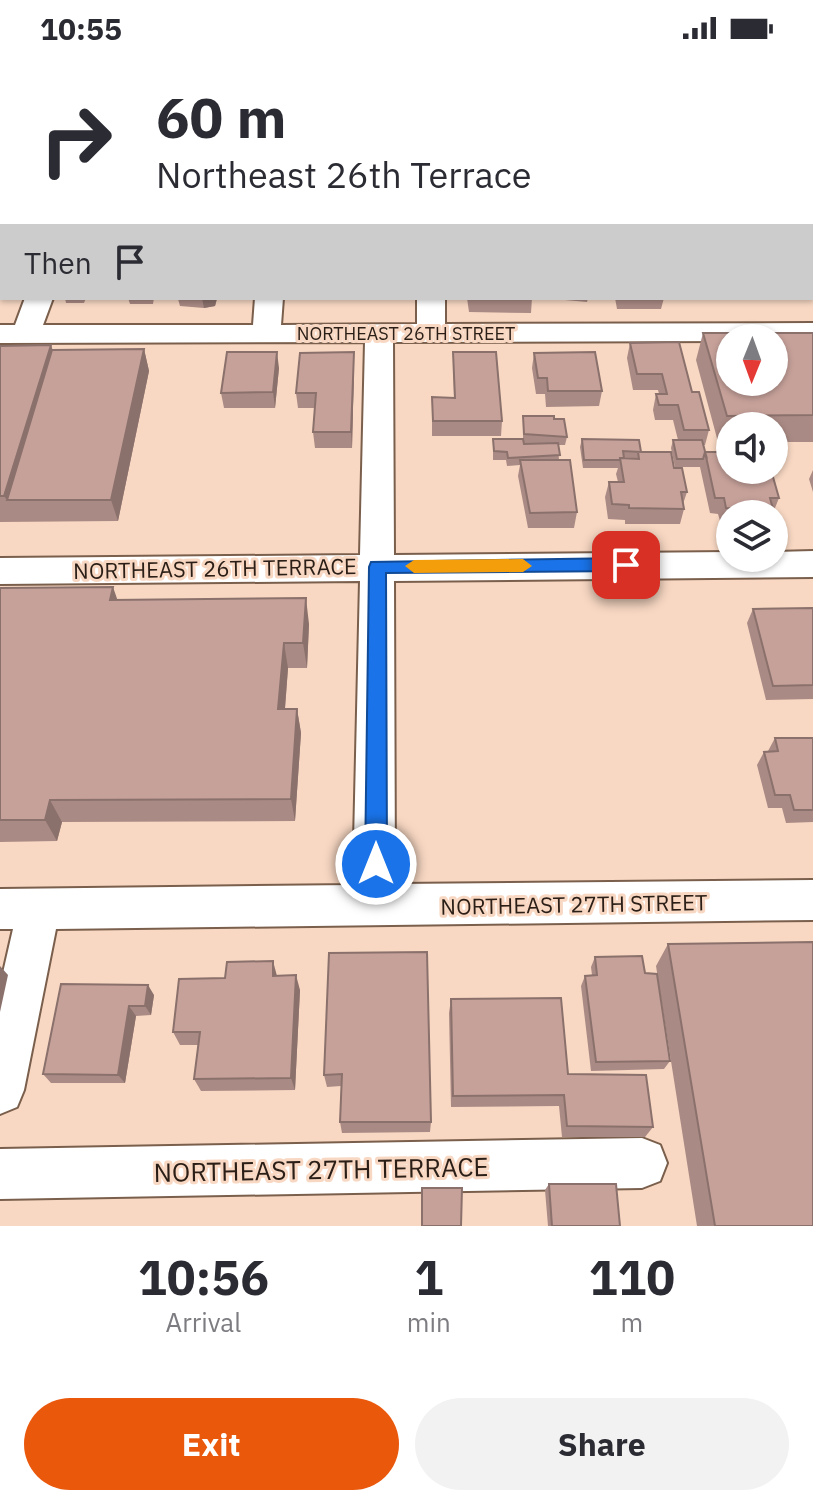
<!DOCTYPE html>
<html lang="en">
<head>
<meta charset="utf-8">
<style>
  :root { --surface:#fff; --page:#f2f2f3; --text:#2b2b33; --muted:#7c7c81; --accent:#ea580c }
  body { margin:0; font-family:"IBM Plex Sans",sans-serif; background:var(--page); color:var(--text); height:100vh; display:flex; flex-direction:column; font-size:30px; white-space:nowrap }
  * { box-sizing:border-box; margin:0 }
  p { font-size:26px; color:var(--muted) }
  .icon { flex:none; width:44px; height:44px; fill:none; stroke:currentColor; stroke-width:2; stroke-linecap:round; stroke-linejoin:round }
  .map { position:relative; height:1170px; overflow:hidden }
  .panel { display:flex; flex-direction:column; background:var(--surface); flex:1 }
  .panel>* { flex:none }
  .guide { position:absolute; left:0px; top:0px; width:814px; height:244px; box-shadow:0 2px 6px #0004; background:#fff; color:var(--text); overflow:hidden }
  .needle { width:52px; rotate:181deg }
  .buttons { position:absolute; left:716px; top:268px; display:grid; gap:16px }
  .buttons a { display:grid; place-items:center; width:72px; height:72px; border-radius:50%; background:var(--surface); box-shadow:0 2px 6px #0004; font-size:40px }
  .pin { position:absolute; display:grid; place-items:center; width:68px; height:68px; color:#fff; margin:-34px; border-radius:16px; box-shadow:0 4px 12px #0006 }
  .me { position:absolute; width:88px; margin:-44px; rotate:0deg; stroke-linejoin:round; filter:drop-shadow(0 0 6px #0008) }
  .turn { display:flex; align-items:center; gap:28px; height:168px; padding:0 24px; font-size:36px }
  .turn .icon { width:104px; height:104px; stroke-width:2.5 }
  .turn b { display:block; font-size:56px; line-height:68px }
  .then { display:flex; align-items:center; height:76px; padding:0 24px; background:#0003; gap:16px; font-size:30px }
  .eta { display:flex; justify-content:space-evenly; align-items:center; height:136px; text-align:center }
  .eta b { font-size:48px; font-weight:800; line-height:56px }
  .button { display:flex; gap:16px; margin-top:auto; padding:16px 24px }
  .button a { flex:1; height:92px; border-radius:48px; background:var(--accent); color:#fff; font-size:32px; font-weight:800; line-height:92px; text-align:center }
  .button a+a { background:var(--page); color:var(--text) }
  .status { display:flex; justify-content:space-between; align-items:center; height:56px; padding:0 40px; background:var(--surface); direction:ltr }
  .status svg { height:22px; fill:currentColor }
  .map>svg:first-child { display:block }
  .lines { fill:none; stroke-linecap:round; stroke-linejoin:round }
  .minor-casing { stroke:#7a5f4c; stroke-width:4 }
  .minor { fill:#fff; fill-rule:evenodd }
  .wall { fill:#aa8a84 }
  .shaded-wall { fill:#8b716c }
  .building { fill:#c6a19a; stroke:#8b716c; stroke-width:2; fill-rule:evenodd }
  .route { fill:#1a73e8; stroke:#114b97; stroke-width:2 }
  .slow { fill:#f59e0b }
  .labels { text-anchor:middle; dominant-baseline:central; stroke-width:6; stroke-linejoin:round; paint-order:stroke }
  .far-street-label { font-size:18px; fill:#2a1e16; stroke:#f8d8c3 }
  .street-label { font-size:22px; fill:#2a1e16; stroke:#f8d8c3 }
  .near-street-label { font-size:26px; fill:#2a1e16; stroke:#f8d8c3 }
</style>
</head>
<body>
<div class="status"><b>10:55</b><svg viewBox="0 0 49 12"><path d="M0 12V9h3v3zM5 12V6h3v6zM10 12V3h3v9zM15 12V0h3v12zM26 1h20v11H26zM47 4h2v5h-2z"/></svg></div>
<div class="map">
<svg width="813" height="1170" viewBox="0 0 813 1170">
  <rect width="100%" height="100%" fill="#f8d8c3"/>
  <g class="lines">
    <defs>
      <path id="minor" d="M134 0H154V2H134Z
        M812 88H813V102H812Z
        M0 92H2V106H0Z
        M812 151H813V167H812Z
        M25 242H53L43 269H253L255 242H283L281 269 417 268V242H445V268L813 267V285L730 282V285L393 286 394 499 730 496V502H774V496L813 495V521L394 525 395 828 813 824V864L56 873 24 1034 17 1051 0 1058V930L13 873H0V833L353 829 360 525 0 528V502L360 499 365 286 0 287V269H15Z
        M642 1082 660 1089 667 1107 660 1125 642 1132 0 1143V1093Z"/>
    </defs>
    <use href="#minor" class="minor-casing"/>
    <use href="#minor" class="minor"/>
  </g>
  <path class="wall" d="M0 0H132L131 2H2V8H0Z
    M156 0H587V2H155Z
    M604 0H813V70L812 2H604Z
    M0 28 2 29V70H0Z
    M0 114H2V169H0Z
    M65 242H86L84 247H66Z
    M128 242H154L153 248H130Z
    M176 242H233L217 243 215 250 204 252 180 250 178 243Z
    M288 242H410V243H288Z
    M467 242H532L531 257 469 256Z
    M543 242H588L587 246Z
    M615 242H664L661 253H617Z
    M703 277H813V386H774V370H730V386H718L696 304Z
    M630 287 692 336 709 374 705 389H704L705 396 779 442 773 457 730 458V468H721L718 458 710 457 700 411H675L671 392 673 384H678L673 364H655L653 354 656 338H659L658 334H633L627 302Z
    M51 289 52 294 144 293 149 315 118 465 0 466V290Z
    M354 296V312L352 392H315L313 376 315 352H298L296 337Z
    M453 296 502 365 501 380H432V341L454 342Z
    M534 297 602 335 599 350 546 351 545 338H536L532 312Z
    M279 312 275 352H224L221 337Z
    M523 360 554 363 567 381 565 389H558L559 404 577 456 574 472H528L518 420 520 409 507 410 506 404H493V383H523Z
    M582 383 641 396 674 412 687 436 683 448 684 453 680 468H625V464L608 463 605 441 609 426H618L616 418 618 412H583L580 391Z
    M813 414V436L809 423Z
    M0 532 117 544 309 568 307 612H288L285 653H297L301 677 295 765 62 766 57 785 0 786Z
    M813 552V643L766 644 747 567 753 553Z
    M775 682H813V766L786 767 782 752H768L757 709 764 696 768 695Z
    M668 888 813 1170H697L656 910Z
    M329 897 431 1066 430 1076 342 1077 340 1066 341 1030 327 1031 324 1019Z
    M595 901 645 917 670 1005 664 1013 591 1015 581 930 585 920 592 919 591 911Z
    M277 920 300 934 295 1034 201 1035 194 1023 198 989H180L173 976 225 922Z
    M61 928 154 939 151 959 136 960 125 1027H51L43 1018Z
    M451 943 568 1018 653 1071 645 1081H562L559 1050 451 1051 449 957Z
    M549 1128 620 1170H548L545 1134Z"/>
  <path class="shaded-wall" d="M500 0H515L512 2H500Z
    M202 242H217L215 250 204 252Z
    M51 289 60 316 7 444 4 440Z
    M144 293 149 315 118 465 111 444Z
    M277 296 279 312 275 352 273 336Z
    M354 296V312L352 392 351 376Z
    M113 531 122 557 110 544Z
    M306 542 309 568 307 612 303 587Z
    M284 587 288 612 283 677 278 653Z
    M297 653 301 677 295 765 291 743Z
    M50 744 62 766 57 785 45 764Z
    M273 905 277 920H273Z
    M0 910 8 919 0 956Z
    M296 919 300 934 295 1034 291 1022Z
    M148 929 154 939 151 959 145 950Z
    M129 950 136 960 125 1027 118 1019Z"/>
  <path class="building" d="M156 0H412V2H155Z
    M522 0H587V2H522Z
    M615 0H813V44L812 2H615Z
    M0 28 2 29V49H0Z
    M0 114H2V153H0Z
    M703 277H813V359L727 360ZM730 282H774V326H730Z
    M679 286 692 336H699L709 374H684L678 349H659L656 338H667L662 318H637L630 287Z
    M51 289 4 440H0V290Z
    M144 293 111 444H7L52 294Z
    M227 296H277L273 336 221 337Z
    M354 296 351 376H313L316 337H296L300 297Z
    M453 296H496L502 365H433L432 341 455 342Z
    M595 296 602 335H548L547 322H538L534 297Z
    M523 360H554V363H564L567 381 524 378Z
    M493 383H523L524 388 558 387 560 399 508 402 507 396 494 395Z
    M582 383 639 384 641 396 623 395 624 402H620V404H584Z
    M673 384H702L707 403 705 396 703 403H677Z
    M638 396H671L674 412H682L687 436H681L684 453 629 452V449L612 448 609 426H624L620 402 639 403Z
    M705 396H730V414H771L779 442H770L773 453 726 452 724 442H715Z
    M520 404H570L577 456 530 457Z
    M113 531 110 544 306 542 303 587H284L278 653H297L291 743 50 744 45 764H0V532Z
    M813 552V629L773 630 753 553Z
    M775 682H813V754H794L790 739H775L764 696 778 695Z
    M813 886V1170H715L668 888Z
    M427 896 431 1066H340L342 1018 324 1019 329 897Z
    M642 900 645 917 657 918 670 1005 596 1006 585 920 597 919 595 901Z
    M273 905V920L296 919 291 1022 194 1023 200 976H173L179 923 225 922 227 906Z
    M61 928 148 929 145 950H129L118 1019 43 1018Z
    M561 942 568 1018 646 1019 653 1071 567 1070 564 1039 453 1040 451 943Z
    M549 1128H616L620 1170H552Z
    M422 1132H462L461 1170H422Z"/>
  <path class="route" d="M626 502 635 509 626 515 386 517 387 808 383 815 376 818 369 815 365 808 369 511 371 506Z"/>
  <path class="slow" d="M523 503 532 510 523 516 414 517 405 510 414 504Z"/>
  <g class="labels">
    <g class="far-street-label">
      <text x="406" y="277">NORTHEAST 26TH STREET</text>
    </g>
    <g class="street-label">
      <text transform="translate(215 512) rotate(-1)">NORTHEAST 26TH TERRACE</text>
      <text transform="translate(574 848) rotate(-1)">NORTHEAST 27TH STREET</text>
    </g>
    <g class="near-street-label">
      <text transform="translate(321 1113) rotate(-1)">NORTHEAST 27TH TERRACE</text>
    </g>
  </g>
</svg>
<div class="buttons">
<a><svg class="needle" viewBox="-14 -14 28 28"><path d="M0-13l5 13h-10z" fill="#e53935"/><path d="M0 13l5-13h-10z" fill="#7c7c81"/></svg></a>
<a><svg class="icon" aria-label="sound" viewBox="0 0 24 24"><path d="M4 9h4l5-4v14l-5-4H4zM17 9q2 3 0 6"/></svg></a>
<a><svg class="icon" aria-label="layers" viewBox="0 0 24 24"><path d="M12 4l9 5-9 5-9-5zM3 14l9 5 9-5"/></svg></a>
</div>
<div class="pin" style="left:626px;top:509px;background:#d93025"><svg class="icon" aria-label="arrive" viewBox="0 0 24 24"><path d="M6 21V4h12l-3 4 3 4H6"/></svg></div>
<svg class="me" style="left:376px;top:808px" viewBox="-20 -20 40 40"><circle r="17" fill="#1a73e8" stroke="#fff" stroke-width="3"/><path d="M0-11L8 9 0 5-8 9z" fill="#fff"/></svg>
<div class="guide">
<div class="turn"><svg class="icon" aria-label="right" viewBox="0 0 24 24"><path d="M7 20v-9h11M14 6l5 5-5 5"/></svg><div><b>60 m</b>Northeast 26th Terrace</div></div>
<div class="then">Then<svg class="icon" aria-label="arrive" viewBox="0 0 24 24"><path d="M6 21V4h12l-3 4 3 4H6"/></svg></div>
</div>
</div>
<section class="panel">
<div class="eta">
<div><b>10:56</b><p>Arrival</p></div>
<div><b>1</b><p>min</p></div>
<div><b>110</b><p>m</p></div>
</div>
<div class="button"><a>Exit</a><a>Share</a></div>
</section>
</body>
</html>
